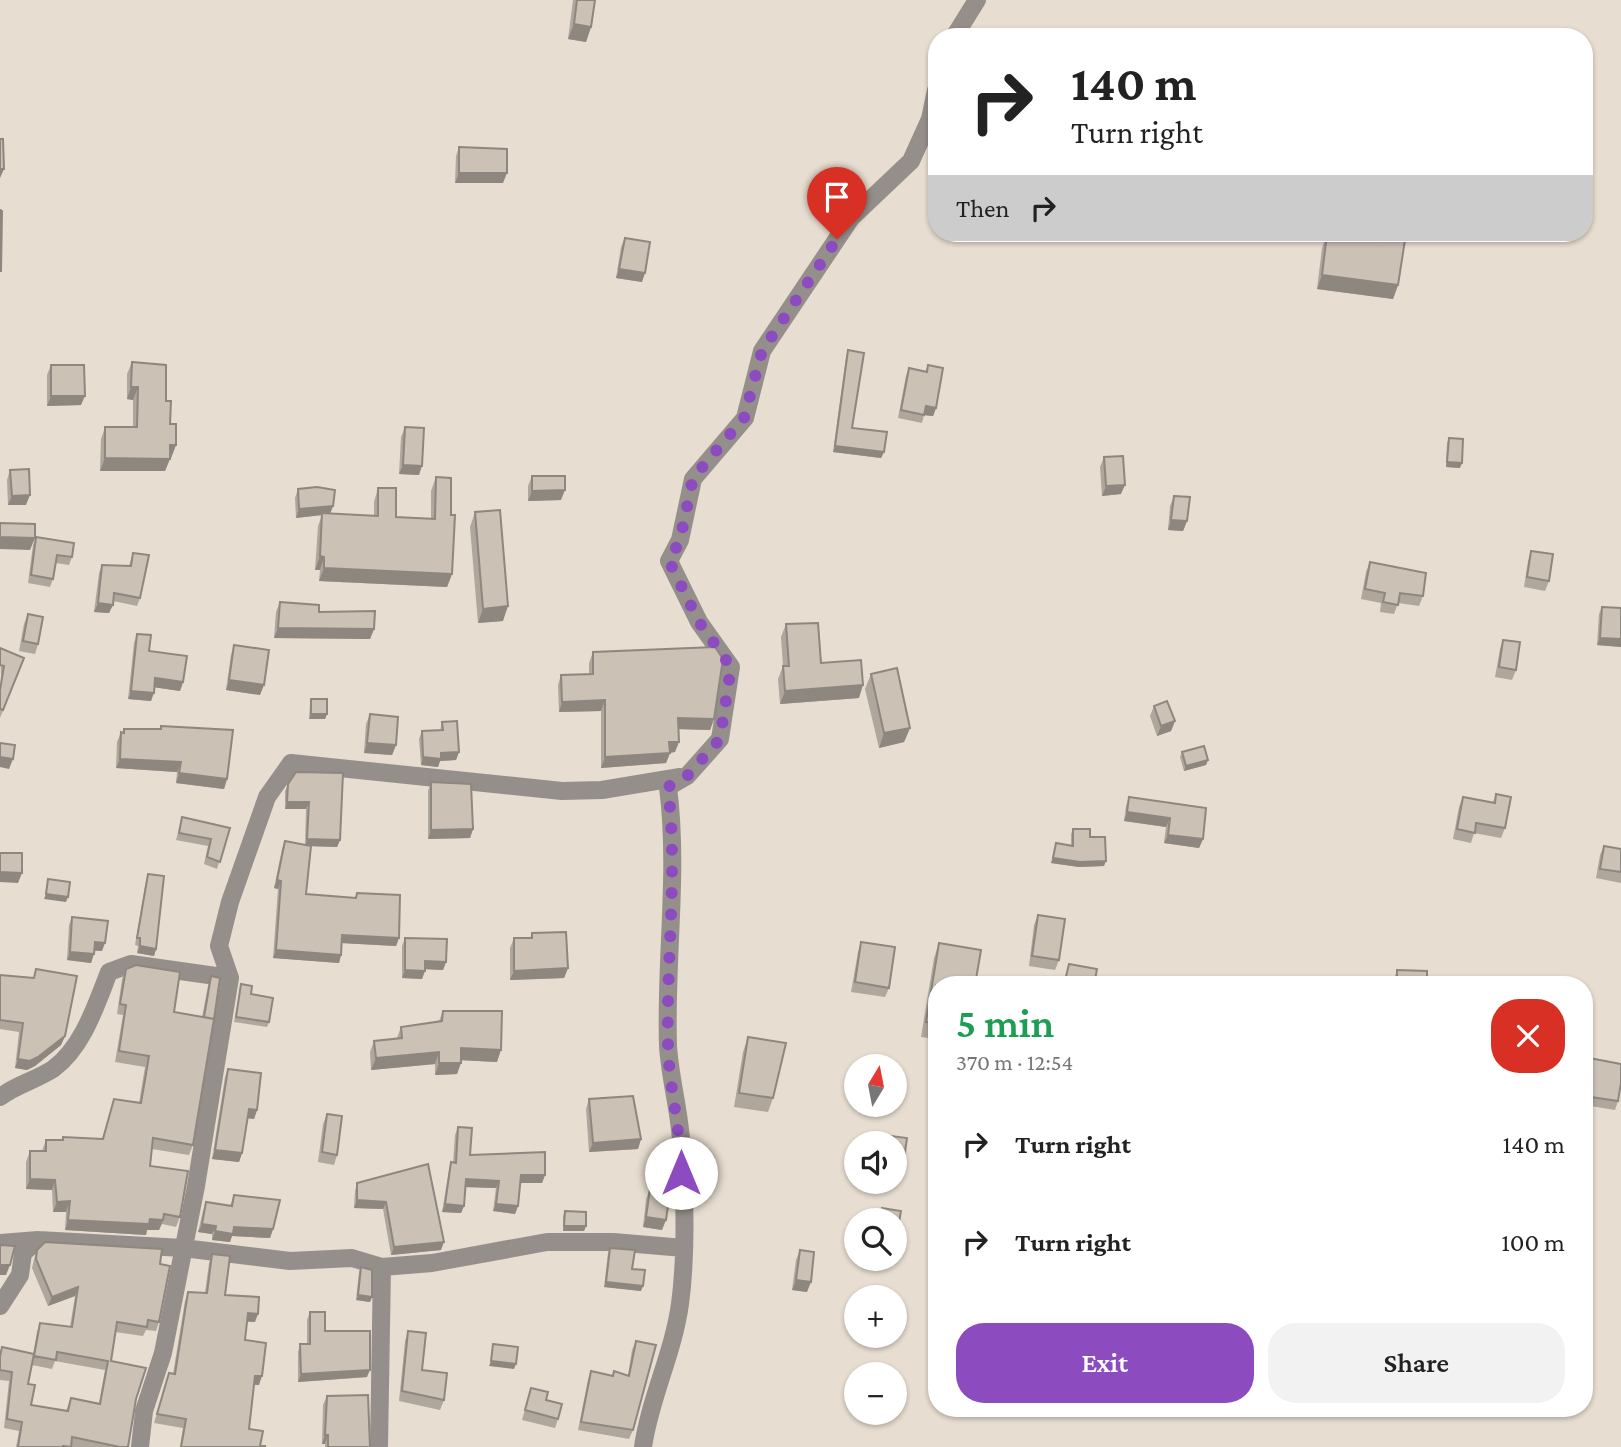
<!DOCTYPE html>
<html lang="en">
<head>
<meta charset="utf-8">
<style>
  :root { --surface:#fff; --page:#f2f2f2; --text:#222; --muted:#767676; --accent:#8d4bc0 }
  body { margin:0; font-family:"Crimson Pro",serif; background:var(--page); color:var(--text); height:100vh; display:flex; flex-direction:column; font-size:26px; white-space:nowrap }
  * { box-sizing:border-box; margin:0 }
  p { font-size:23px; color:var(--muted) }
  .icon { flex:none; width:38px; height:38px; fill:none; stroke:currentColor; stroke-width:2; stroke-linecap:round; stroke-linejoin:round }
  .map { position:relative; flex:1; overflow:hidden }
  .side { position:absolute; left:928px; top:976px; width:665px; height:441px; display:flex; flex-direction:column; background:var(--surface); border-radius:28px; box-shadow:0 2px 5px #0004 }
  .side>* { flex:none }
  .guide { position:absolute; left:928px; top:28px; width:665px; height:214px; border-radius:28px; box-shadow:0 2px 5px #0004; background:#fff; color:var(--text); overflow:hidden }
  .needle { width:46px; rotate:10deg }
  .fabs { position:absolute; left:844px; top:1054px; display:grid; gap:14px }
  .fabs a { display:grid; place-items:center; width:63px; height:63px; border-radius:50%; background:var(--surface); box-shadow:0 2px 5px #0004; font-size:35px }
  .pin { position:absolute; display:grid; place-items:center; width:60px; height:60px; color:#fff; margin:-72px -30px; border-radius:50% 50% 50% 0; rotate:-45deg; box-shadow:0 0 7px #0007 }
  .pin .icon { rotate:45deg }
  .me { position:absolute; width:77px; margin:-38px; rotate:0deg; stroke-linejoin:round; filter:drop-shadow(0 0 5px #0008) }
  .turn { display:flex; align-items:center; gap:24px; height:147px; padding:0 28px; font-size:32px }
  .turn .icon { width:91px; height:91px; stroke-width:2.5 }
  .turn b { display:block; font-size:49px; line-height:60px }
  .then { display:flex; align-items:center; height:66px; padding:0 28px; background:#0003; gap:14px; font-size:26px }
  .round { display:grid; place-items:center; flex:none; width:74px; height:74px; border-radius:28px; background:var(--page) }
  .summary { display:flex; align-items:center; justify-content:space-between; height:119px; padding:0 28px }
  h1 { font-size:42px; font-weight:600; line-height:52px; color:#1e9e55 }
  .action { display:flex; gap:14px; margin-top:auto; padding:14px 28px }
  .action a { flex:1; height:80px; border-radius:28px; background:var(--accent); color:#fff; font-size:28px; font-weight:600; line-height:80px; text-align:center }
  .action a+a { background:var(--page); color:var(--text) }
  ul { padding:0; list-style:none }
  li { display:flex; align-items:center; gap:21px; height:98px; padding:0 28px }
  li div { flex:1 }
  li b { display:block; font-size:26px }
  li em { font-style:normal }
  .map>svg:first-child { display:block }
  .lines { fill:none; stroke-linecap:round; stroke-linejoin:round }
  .street { stroke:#948f8a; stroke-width:18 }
  .wall { fill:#afa69c; fill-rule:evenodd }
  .shaded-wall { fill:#8e877f }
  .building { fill:#cbc1b5; stroke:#8e877f; stroke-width:2 }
  .route { stroke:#8d4bc0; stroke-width:12; stroke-dasharray:0 21.6 }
</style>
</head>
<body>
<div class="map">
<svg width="1621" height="1447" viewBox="0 0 1621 1447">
  <rect width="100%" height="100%" fill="#e7ddd0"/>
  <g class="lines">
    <path class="street" d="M954 37 977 0
      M0 1097C16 1085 36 1080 53 1069 83 1047 96 1005 109 972L131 964 230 978
      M0 1243 38 1240 183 1248 290 1261 352 1258 382 1267 432 1263 547 1242H613L684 1248
      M0 1306 20 1275 23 1253 38 1240
      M140 1447 144 1411 163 1353 196 1186 230 978 219 946 230 902 267 797 291 763 562 791 602 790 680 777
      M379 1447 382 1267
      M643 1447C650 1398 673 1354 680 1304 687 1251 685 1193 681 1140 679 1109 670 1078 668 1046 665 959 679 873 668 787L687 776 720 739 731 667 699 622 669 561 680 540 693 479 745 418 762 351 851 218 911 161 930 119 936 90"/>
  </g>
  <path class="wall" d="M573 0H595L591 27 586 42 568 39Z
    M459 147 503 183H455L456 156Z
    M1327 234 1381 241 1382 236 1398 285 1393 299 1317 289 1322 248Z
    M625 238 642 282 616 278 621 247Z
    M848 350 852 428 884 452 881 458 833 452 846 357Z
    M132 362 166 401 170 424 176 445 171 458H170L165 471H100L101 439 105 427H133V400L127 399V374Z
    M51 365 81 405 47 406V375Z
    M928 365 936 408 933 416 924 415 922 423 898 418 906 376 909 368 925 372Z
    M405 427 419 475 399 474 401 437Z
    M1449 438 1460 468 1446 467 1447 443Z
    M1104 457 1121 494 1102 496 1100 467Z
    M10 470 26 505H8L7 480Z
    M532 476 561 500 528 501V486Z
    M436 477 451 515 452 574 447 587 319 581 320 570H315L318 526 322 515 296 518 295 498 298 489 333 506 330 513 374 516V502L378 488 396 517 431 518V491Z
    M1174 496 1187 521 1183 531 1168 530 1170 506Z
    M475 512 503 621 478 623 470 527Z
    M36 537 72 557 69 565 56 563 53 579 50 587 28 583 33 545Z
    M1531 551 1549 581 1545 591 1524 587 1528 561Z
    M133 553 140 598 137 606 113 601 109 613 94 612 99 573 102 565 129 566Z
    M1370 562 1423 596 1419 606 1398 603 1394 614 1380 612 1381 603 1361 599 1366 572Z
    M280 602 319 612 374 629 370 639 274 638 276 612Z
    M1602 607 1621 608V647L1597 645 1599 614Z
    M28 614 38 644 35 654 19 651 24 624Z
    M786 624 821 663 859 698 780 704 778 679 783 666 781 637Z
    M137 634 149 651 183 682 180 691 154 687 151 701 128 699 134 643Z
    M1503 640 1516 670 1512 680 1495 677 1500 649Z
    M234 645 260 695 226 690 231 655Z
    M0 648 24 658 0 718 1 675Z
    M593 652 714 719 710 730 678 729 675 752 670 753 666 763 601 768V711L559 712 558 685 561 675 589 674V663Z
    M871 674 910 728 904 742 879 748 865 689Z
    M311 699 327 714 325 719H309L310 704Z
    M1154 706 1175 721 1171 731 1157 736 1150 716Z
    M370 714 396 745 392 755 364 753 366 724Z
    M442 722 459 752 456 760 440 761 438 767 421 765 419 739 422 731H440Z
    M161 726 227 779 224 789 176 783 177 772 116 768 117 742 121 732H123L124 729H160Z
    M1182 752 1208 760 1206 765 1184 771 1180 757Z
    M296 772 340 840 337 847 311 846 306 894 355 898 357 893 399 938 396 946 342 943 341 955 339 963 273 958 278 889 274 888 282 849 285 841 305 845 306 809H285V791L288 784Z
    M431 782 473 829 470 838 428 839V791Z
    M1496 794 1505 828 1501 838 1474 833 1471 843 1453 839 1459 807 1463 797 1493 802Z
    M1129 797 1203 839 1199 848 1164 843 1166 827 1124 821 1126 806Z
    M182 817 230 828 217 869 204 864 208 846 176 840Z
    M1073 829 1090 837 1104 866 1079 867 1051 863 1056 843 1071 845V834Z
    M1604 846 1621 849V883L1596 878 1600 855Z
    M148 874 156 949 154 956 137 953 138 946 135 945 146 881Z
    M1038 915 1059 960 1055 970 1029 966 1034 925Z
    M72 917 102 951H94L91 963 67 960 69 925Z
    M532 933 568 968 564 978 510 980V948L514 938H530Z
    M405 938 446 962 443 970 425 969 422 979 402 978V946Z
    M861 942 889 988 885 997 851 992 858 952Z
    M939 943 936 985V1039L921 1037 934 958Z
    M1069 964 1094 985H1063Z
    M126 969 174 1012 202 1017 208 986 211 976 193 1145 189 1155 152 1149 150 1166 180 1217 176 1227 162 1224 159 1230H147L146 1235 65 1230 66 1212H53L52 1190 26 1189V1162L30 1151H42L46 1140H62L63 1137 102 1139 114 1099 139 1103 145 1067 115 1062 123 1015 117 1014 122 979Z
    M1397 970 1427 985H1392Z
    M0 975 65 1036 61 1045 35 1066 27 1070 15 1068 19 1032 0 1029Z
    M241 984 251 994 269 1022 267 1027 234 1022Z
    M443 1011 497 1062 461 1060 457 1074 435 1075V1064L371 1070 370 1052 374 1041 397 1038 401 1027 439 1021Z
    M748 1037 773 1098 768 1112 734 1107 743 1052Z
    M1584 1057 1618 1101 1615 1110 1584 1105Z
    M228 1069 257 1110 254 1119 248 1118 242 1153 239 1162 212 1159 225 1077Z
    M589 1099 641 1139 638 1149 589 1152 586 1109Z
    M327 1114 337 1155 334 1165 318 1162 323 1124Z
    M458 1127 470 1155 545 1175 542 1183H520L518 1206 515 1214 493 1211 496 1188 465 1187 464 1206 461 1213 442 1212 449 1170 451 1162 453 1163 455 1135Z
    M428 1164 441 1250 391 1255 383 1209 354 1208 355 1191 357 1183Z
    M650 1189 662 1230 643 1227 646 1199Z
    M234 1195 273 1229 270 1238 232 1236 230 1242 212 1240V1234L198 1232 203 1211 206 1202 230 1206Z
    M882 1208 901 1211 896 1233H894V1220H879Z
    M565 1211 586 1226 584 1231H563V1216Z
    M610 1248 632 1269 641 1291 604 1287 608 1253Z
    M37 1250 160 1264 159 1322 156 1331 146 1330 143 1336 115 1332 111 1361 136 1399 128 1447H16L19 1431 4 1428 9 1381 0 1380V1352L2 1347 33 1354 37 1332 40 1323 70 1327 75 1296 48 1306 32 1268 34 1259ZM55 1361 105 1370 99 1403 71 1398 66 1411 31 1405 28 1384 32 1365 52 1369Z
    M800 1250 807 1292 792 1290 796 1260Z
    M212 1254 225 1295 255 1322H247L245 1340 259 1385H254L249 1429 260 1446 265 1447H180L183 1428 154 1423 169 1373 173 1374 185 1301 188 1292 205 1293 209 1263Z
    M361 1267 372 1297 370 1302 356 1300 359 1272Z
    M310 1312 325 1331 367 1377 298 1382V1352L300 1344H307V1320Z
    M408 1331 422 1370 444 1400 440 1410 399 1401 405 1341Z
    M636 1341 633 1430 629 1439 578 1430 588 1380 591 1371 613 1376 628 1375 632 1350Z
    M531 1388 546 1400 558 1419 555 1428 522 1420Z
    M327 1396 370 1447H325V1444H322L323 1405Z"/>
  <path class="shaded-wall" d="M574 24 591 27 586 42 568 39Z
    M0 169H4L0 178Z
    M459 173H507L503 183H455Z
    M619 269 645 273 642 282 616 278Z
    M1322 275 1398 285 1393 299 1317 289Z
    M131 387H138L133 400 127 399Z
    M51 396H85L81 405 47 406Z
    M926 406 936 408 933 416 923 415Z
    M170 445H176L171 458H165Z
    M835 446 884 452 881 458 833 452Z
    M105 458 170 459 165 471H100Z
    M1447 462 1462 463 1460 468 1446 467Z
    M403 465 422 466 419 475 399 474Z
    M1125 485 1121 494 1102 496 1106 486Z
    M565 490 561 500 528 501 532 491Z
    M30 495 26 505H8L12 496Z
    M333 506 330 514 296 518 299 509Z
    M1171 520 1187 521 1183 531 1168 530Z
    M0 537 35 538 30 550 0 549Z
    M320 556 324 557 320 570H315Z
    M324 568 452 574 447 587 319 581Z
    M98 603 113 605 109 613 94 612Z
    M508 606 503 621 478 623 483 609Z
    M278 628 374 629 370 639 274 638Z
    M1600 638 1621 639V647L1597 645Z
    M155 678 183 682 180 691 152 687Z
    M229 680 264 685 260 695 226 690Z
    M863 685 859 698 780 704 785 691Z
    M131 691 154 693 151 701 128 699Z
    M605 700 601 711 559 712 562 702Z
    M311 714H327L325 719H309Z
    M678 718 714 719 710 730 674 729Z
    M1175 721 1171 731 1157 736 1161 726Z
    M910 728 904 742 879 748 884 733Z
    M669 742H679L675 752 666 753Z
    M367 743 396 745 392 755 364 753Z
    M459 752 456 760 440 761 438 767 421 765 423 757 441 753Z
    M670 753 666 763 601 768 605 757Z
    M0 757 13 759 9 769 0 767Z
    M120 759 181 762 177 772 116 768Z
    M1208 760 1206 765 1184 771 1186 766Z
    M179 773 227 779 224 789 176 783Z
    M287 802H309L306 809H285Z
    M1127 812 1170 818 1166 827 1124 821Z
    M473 829 470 838 428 839 431 830Z
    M1168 835 1203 839 1199 848 1164 843Z
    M307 839 340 840 337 847 305 846Z
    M1053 858 1106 861 1104 866 1079 867 1051 863Z
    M0 872 22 873 18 883 0 882Z
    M277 880 281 881 278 889 274 888Z
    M46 894 68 897 66 902 44 899Z
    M342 935 399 938 396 946 340 943Z
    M95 942 105 943 102 951 92 950Z
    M140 946 156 949 154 956 137 953Z
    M276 950 341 955 339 963 273 958Z
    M70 952 94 954 91 963 67 960Z
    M425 961 446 962 443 970 422 969Z
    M568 968 564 978 510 980 514 971Z
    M405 970 425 971 422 979 402 978Z
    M65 1036 61 1045 35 1066 27 1070 15 1068 18 1059Z
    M461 1048 501 1050 497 1062 457 1060Z
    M439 1052 435 1064 371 1070 376 1058Z
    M439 1063H461L457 1074 435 1075Z
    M249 1109 257 1110 254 1119 246 1118Z
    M641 1139 638 1149 589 1152 593 1143Z
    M215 1150 242 1153 239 1162 212 1159Z
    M894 1165 903 1166 900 1176 894 1175Z
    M521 1175H545L542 1183H518Z
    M30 1179 55 1180 52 1190 26 1189Z
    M466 1179 499 1181 496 1188 463 1187Z
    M357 1200 386 1202 383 1209 354 1208Z
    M70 1201 66 1212H53L57 1202Z
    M445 1204 464 1206 461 1213 442 1212Z
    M496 1204 518 1206 515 1214 493 1211Z
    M646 1217 666 1220 662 1230 643 1227Z
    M150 1219 163 1220 159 1230H147L146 1235 65 1230 68 1220Z
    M202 1224 216 1226 212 1234 198 1232Z
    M564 1226H586L584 1231H563Z
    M234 1227 273 1229 270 1238 232 1236 230 1242 212 1240 215 1231Z
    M444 1242 441 1250 391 1255 394 1247Z
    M0 1265H10L6 1275H0Z
    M796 1280 811 1282 807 1292 792 1290Z
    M606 1282 643 1286 641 1291 604 1287Z
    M78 1287 75 1296 48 1306 52 1297Z
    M358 1295 372 1297 370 1302 356 1300Z
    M248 1313 258 1314 255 1322 245 1321Z
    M491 1361 516 1364 514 1369 489 1366Z
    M370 1370 367 1377 298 1382 301 1374Z
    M255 1376H262L259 1385 251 1384Z
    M325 1435H328L325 1444H322Z"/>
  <path class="building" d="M577 0H595L591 27 574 24Z
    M0 139H3L4 169H0Z
    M459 147 507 149V173H459Z
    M0 210 2 211 1 271H0Z
    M1327 234 1382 241V236L1405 240 1398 285 1322 275Z
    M625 238 650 242 645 273 619 269Z
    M848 350 864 353 852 428 887 432 884 452 835 446Z
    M132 362 166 365V401H171L170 424H176V445H170V459L105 458V427H137L138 387H131Z
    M51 365H84L85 396H51Z
    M928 365 943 368 936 408 926 406 924 415 901 410 909 368 927 372Z
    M405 427 424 428 422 466 403 465Z
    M1449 438 1463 439 1462 463 1447 462Z
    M1123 456 1125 485 1106 486 1104 457Z
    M29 469 30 495 12 496 10 470Z
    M532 476H565V490L532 491Z
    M436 477 451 478V515H455L452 574 324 568V557L320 556 322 513 378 516V488H396V517L435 519Z
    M317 487 335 490 333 506 299 509 298 489Z
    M1174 496 1190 497 1187 521 1171 520Z
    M500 510 508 606 483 609 475 512Z
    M0 523 35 524V538L0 537Z
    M36 537 74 543 72 557 57 555 53 579 31 575Z
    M1531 551 1553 554 1549 581 1527 577Z
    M133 553 149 555 140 598 114 593 113 605 98 603 102 565 131 566Z
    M1370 562 1426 573 1423 596 1400 593 1398 605 1383 602 1385 593 1365 589Z
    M280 602 319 605V612L375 611 374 629 278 628Z
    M1602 607 1621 608V639L1600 638Z
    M28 614 43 617 38 644 23 641Z
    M818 623 821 663 861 660 863 685 785 691 783 666H789L786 624Z
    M137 634 151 635 149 651 187 656 183 682 155 678 154 693 131 691Z
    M1503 640 1520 642 1516 670 1499 667Z
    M234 645 269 650 264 685 229 680Z
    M715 647 723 659 714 719 678 718 679 742H669L670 753 605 757V700L562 702 561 675 593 674V652Z
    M0 648 24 658 3 710 0 709V690L4 666 0 665Z
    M897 668 910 728 884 733 871 674Z
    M311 699H327V714H311Z
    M1167 701 1175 721 1161 726 1154 706Z
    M370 714 398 717 396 745 367 743Z
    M457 721 459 752 441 753V759L423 757 422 731 443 730 442 722Z
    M161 726 233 730 227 779 179 773 181 762 120 759 121 732 124 733V729H161Z
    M0 743 15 745 13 759 0 757Z
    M1204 746 1208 760 1186 766 1182 752Z
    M296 772 343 773 340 840 307 839 309 802H287L288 784Z
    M431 782 471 784 473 829 431 830Z
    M1496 794 1511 797 1505 828 1476 823 1475 833 1457 829 1463 797 1495 803Z
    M1129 797 1206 808 1203 839 1168 835 1170 818 1127 812Z
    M182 817 230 828 220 862 207 857 211 839 179 833Z
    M1073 829H1090V837H1105L1106 861 1080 862 1053 858 1056 843 1073 846Z
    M285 841 311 846 306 894 356 898 357 893 400 895 399 938 342 935 341 955 276 950 281 881 277 880Z
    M1604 846 1621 849V872L1600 869Z
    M0 853H22V873L0 872Z
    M148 874 164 876 156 949 140 946V938H137Z
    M48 879 70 882 68 897 46 894Z
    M1038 915 1065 919 1059 960 1032 956Z
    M72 917 108 921 105 943 95 942 94 954 70 952Z
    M566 932 568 968 514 971V938H532V933Z
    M405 938 447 939 446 962 425 961V971L405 970Z
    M861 942 895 947 889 988 855 982Z
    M939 943 981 950 975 985H936V1024L926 1022Z
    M1069 964 1097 969 1094 985H1064Z
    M136 965 180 972 174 1012 214 1019 193 1145 153 1138 150 1166 188 1171 180 1217 164 1214 163 1220 150 1219 149 1224 68 1220 70 1201 57 1202 55 1180 30 1179V1151H46V1140H63V1137L103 1139 114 1099 141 1103 149 1056 119 1051 126 1005 120 1004 126 969Z
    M36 969 77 976 65 1036 38 1057 30 1061 18 1059 23 1023 0 1020V975L34 978Z
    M1397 970 1427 971V985H1397Z
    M211 976 220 978 214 1019 204 1017Z
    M241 984 252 986 251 994 273 998 269 1022 236 1017Z
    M443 1011H502L501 1050 461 1048V1063H439V1052L376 1058 374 1041 402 1038 401 1027 442 1021Z
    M748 1037 786 1043 773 1098 739 1093Z
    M1584 1057 1621 1064V1083L1618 1101 1584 1096Z
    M228 1069 261 1073 257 1110 249 1109 242 1153 215 1150Z
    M633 1096 641 1139 593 1143 589 1099Z
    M327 1114 342 1116 337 1155 322 1152Z
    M458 1127 472 1128 470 1155 545 1152V1175H521L518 1206 496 1204 499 1181 466 1179 464 1206 445 1204 451 1162 456 1163Z
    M868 1133 907 1138 903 1166 894 1165V1143H867Z
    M428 1164 444 1242 394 1247 386 1202 357 1200V1183Z
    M650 1189 670 1192 666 1220 646 1217Z
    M234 1195 280 1200 273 1229 234 1227 233 1234 215 1231 216 1226 202 1224 206 1202 232 1206Z
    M882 1208 901 1211 898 1228H894V1220H880Z
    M565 1211 586 1212V1226H564Z
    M45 1242 162 1249 160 1264 170 1266 159 1322 148 1320 147 1327 117 1322 111 1361 146 1368 136 1399 128 1447H120L72 1437 71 1447 63 1446V1447H18L22 1422 7 1419 12 1372 0 1370V1356L2 1347 34 1354 28 1384 35 1385 31 1405 68 1411 71 1398 100 1404 108 1361 57 1352 56 1360 34 1356 40 1323 72 1327 78 1287 52 1297 36 1259 37 1250Z
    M0 1245 15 1246 10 1265H0Z
    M610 1248 635 1250 632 1269 645 1270 643 1286 606 1282Z
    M800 1250 814 1252 811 1282 796 1280Z
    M212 1254 230 1256 225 1295 259 1297 258 1314 248 1313 245 1340 266 1343 262 1376H255L249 1429 263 1431 260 1446H265V1447H181L186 1419 157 1414 169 1373 175 1374 188 1292 207 1293Z
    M361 1267 372 1270V1297L358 1295Z
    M310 1312H325V1331H370V1370L301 1374 300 1344H310Z
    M408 1331 426 1333 422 1370 447 1373 444 1400 402 1391Z
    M636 1341 656 1345 633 1430 581 1422 591 1371 613 1376 614 1371 629 1376Z
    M493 1344 518 1347 516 1364 491 1361Z
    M531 1388 548 1392 546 1400 562 1404 558 1419 525 1410Z
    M368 1395 370 1447H328V1435H325L327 1396Z"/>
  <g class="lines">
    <path class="route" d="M681 1173C681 1129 669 1088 668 1045 666 959 678 872 668 787L687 776 720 739 731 667 699 622 669 561 680 540 693 478 744 418 762 351 837 239"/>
  </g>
</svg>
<div class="fabs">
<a><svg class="needle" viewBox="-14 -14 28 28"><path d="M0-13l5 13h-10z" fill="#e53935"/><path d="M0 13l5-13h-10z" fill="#767676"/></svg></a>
<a><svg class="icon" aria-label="sound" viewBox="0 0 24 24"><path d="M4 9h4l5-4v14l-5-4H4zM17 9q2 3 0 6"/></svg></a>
<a><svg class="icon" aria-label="search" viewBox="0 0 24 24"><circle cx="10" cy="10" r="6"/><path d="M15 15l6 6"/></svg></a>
<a>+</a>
<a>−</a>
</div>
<div class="pin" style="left:837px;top:239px;background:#d93025"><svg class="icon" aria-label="arrive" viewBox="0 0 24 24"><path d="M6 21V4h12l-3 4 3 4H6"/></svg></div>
<svg class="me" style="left:681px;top:1173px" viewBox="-20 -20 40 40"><circle r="19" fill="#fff"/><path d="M0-13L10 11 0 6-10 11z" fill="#8d4bc0"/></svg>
<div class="guide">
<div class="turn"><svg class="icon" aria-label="right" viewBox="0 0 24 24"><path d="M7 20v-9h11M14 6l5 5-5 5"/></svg><div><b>140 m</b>Turn right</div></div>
<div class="then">Then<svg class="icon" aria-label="right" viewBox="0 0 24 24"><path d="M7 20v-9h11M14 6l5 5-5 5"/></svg></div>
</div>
<section class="side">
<div class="summary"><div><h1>5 min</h1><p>370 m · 12:54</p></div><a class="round" style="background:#d93025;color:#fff"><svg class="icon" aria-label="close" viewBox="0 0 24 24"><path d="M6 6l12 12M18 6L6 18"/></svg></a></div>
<ul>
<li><svg class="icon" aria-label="right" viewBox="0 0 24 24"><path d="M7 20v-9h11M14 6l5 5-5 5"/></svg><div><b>Turn right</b></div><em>140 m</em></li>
<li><svg class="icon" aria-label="right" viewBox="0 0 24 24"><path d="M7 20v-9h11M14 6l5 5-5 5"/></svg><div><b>Turn right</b></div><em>100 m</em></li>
</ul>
<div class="action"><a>Exit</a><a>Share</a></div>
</section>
</div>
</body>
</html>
